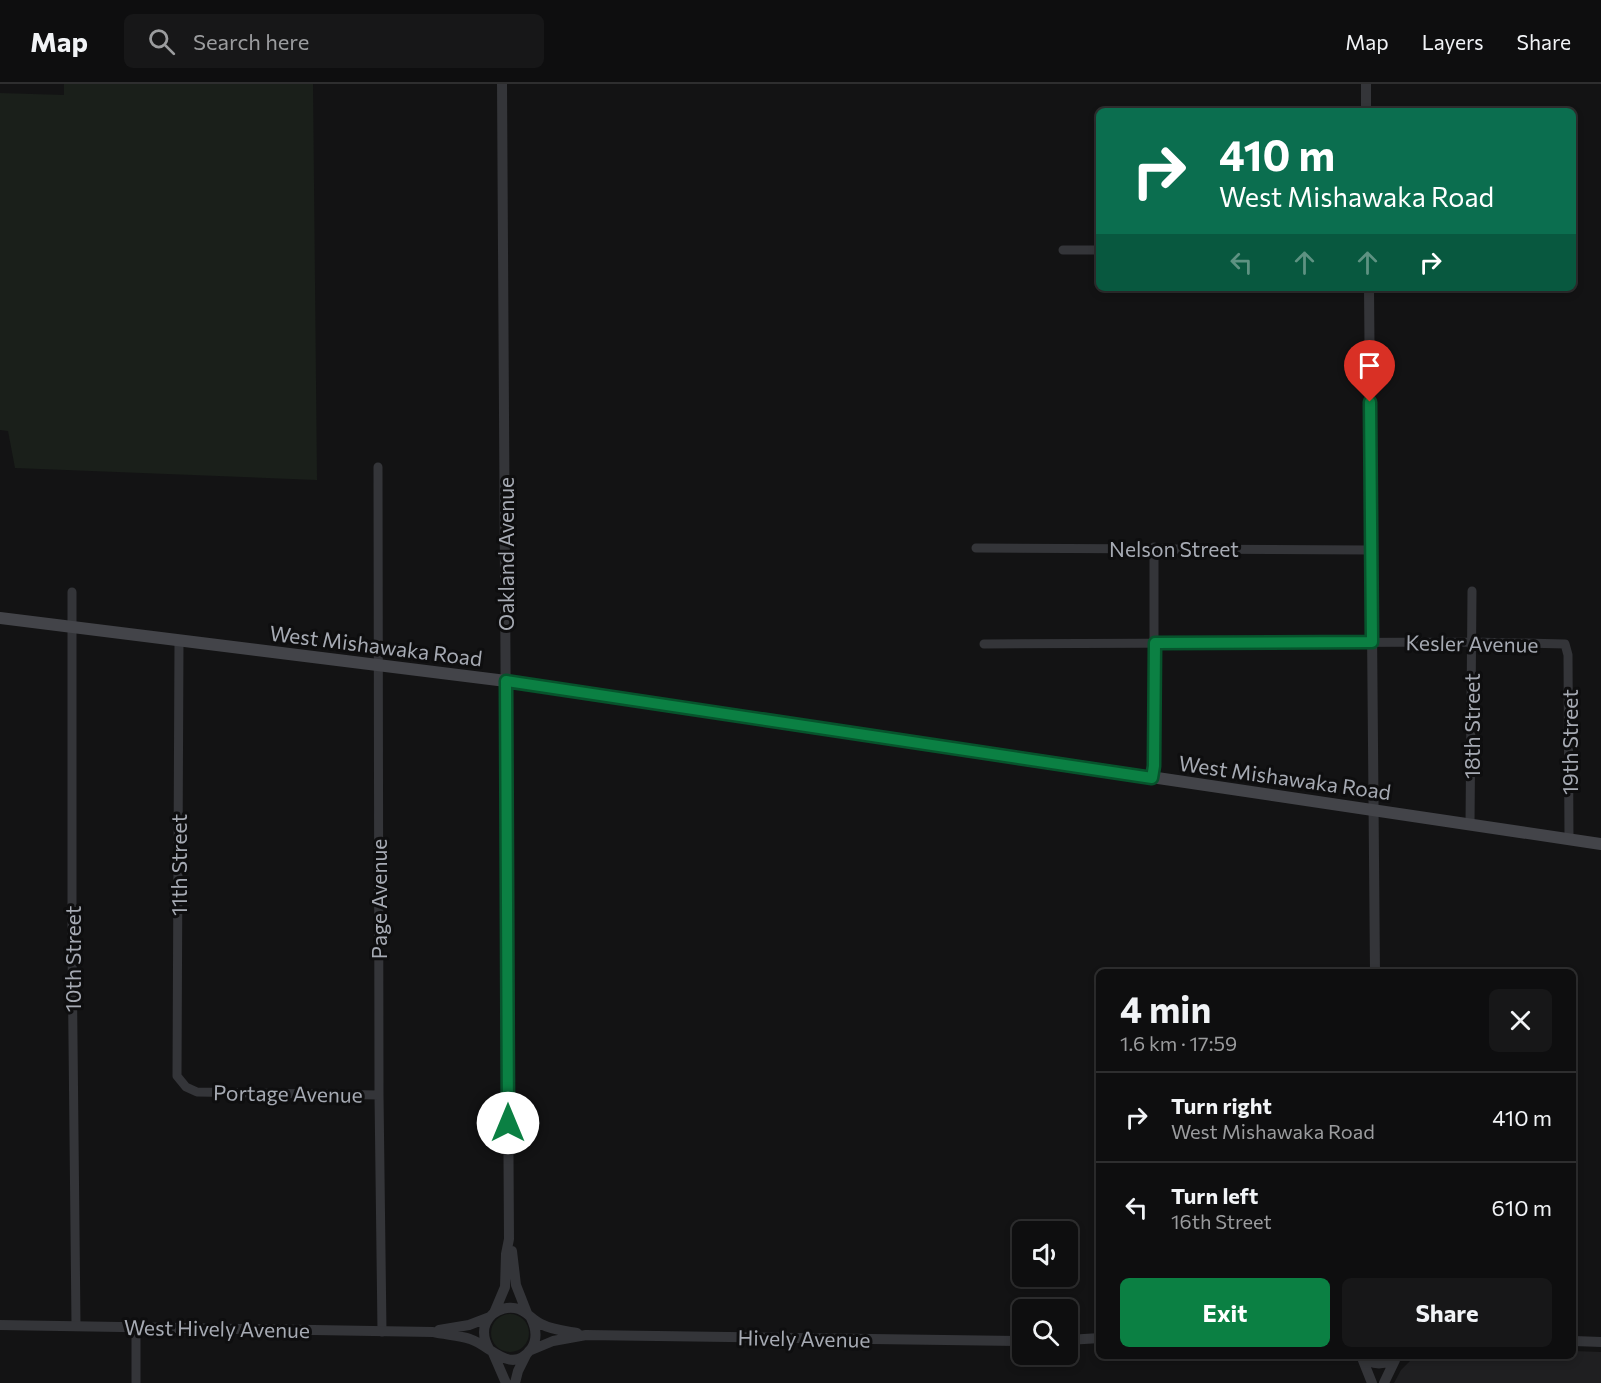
<!DOCTYPE html>
<html lang="en">
<head>
<meta charset="utf-8">
<style>
  :root { --surface:#0e0e0f; --page:#171718; --text:#f1f3f6; --muted:#9b9c9e; --line:#2e2e2f; --accent:#0b8043 }
  body { margin:0; font-family:Commissioner,sans-serif; background:var(--page); color:var(--text); height:100vh; display:flex; flex-direction:column; font-size:22px; white-space:nowrap }
  * { box-sizing:border-box; margin:0 }
  p { font-size:20px; color:var(--muted) }
  .icon { flex:none; width:33px; height:33px; fill:none; stroke:currentColor; stroke-width:2; stroke-linecap:round; stroke-linejoin:round }
  .map { position:relative; flex:1; overflow:hidden }
  .details { position:absolute; left:1096px; top:885px; width:480px; height:390px; display:flex; flex-direction:column; background:var(--surface); border-radius:9px; box-shadow:0 3px 9px #0003,0 0 0 2px var(--line) }
  .details>* { flex:none }
  .top-card { position:absolute; left:1096px; top:24px; width:480px; height:183px; border-radius:9px; box-shadow:0 3px 9px #0003,0 0 0 2px var(--line); background:#0b6e4f; color:#fff; overflow:hidden }
  .tools { position:absolute; left:1012px; top:1137px; display:grid; gap:12px }
  .tools a { display:grid; place-items:center; width:66px; height:66px; border-radius:9px; background:var(--surface); box-shadow:0 3px 9px #0003,0 0 0 2px var(--line); font-size:30px }
  .pin { position:absolute; display:grid; place-items:center; width:51px; height:51px; color:#fff; margin:-62px -26px; border-radius:50% 50% 50% 0; rotate:-45deg; box-shadow:0 0 6px #0007 }
  .pin .icon { rotate:45deg }
  .me { position:absolute; width:66px; margin:-33px; rotate:0deg; stroke-linejoin:round; filter:drop-shadow(0 0 4px #0008) }
  .turn { display:flex; align-items:center; gap:21px; height:126px; padding:0 24px; font-size:27px }
  .turn .icon { width:78px; height:78px; stroke-width:2.5 }
  .turn b { display:block; font-size:42px; line-height:51px }
  .lanes { display:flex; align-items:center; height:57px; padding:0 24px; background:#0003; justify-content:center; gap:30px; direction:ltr }
  .lanes .off { opacity:.35 }
  .round { display:grid; place-items:center; flex:none; width:63px; height:63px; border-radius:9px; background:var(--page) }
  .head { display:flex; align-items:center; justify-content:space-between; height:102px; padding:0 24px }
  h1 { font-size:36px; font-weight:700; line-height:45px }
  .action { display:flex; gap:12px; margin-top:auto; padding:12px 24px }
  .action a { flex:1; height:69px; border-radius:9px; background:var(--accent); color:#fff; font-size:24px; font-weight:700; line-height:69px; text-align:center }
  .action a+a { background:var(--page); color:var(--text) }
  ul { padding:0; list-style:none }
  li { display:flex; align-items:center; gap:18px; height:90px; padding:0 24px; border-top:2px solid var(--line) }
  li div { flex:1 }
  li b { display:block; font-size:22px }
  li em { font-style:normal }
  header { display:flex; align-items:center; gap:36px; box-sizing:border-box; height:84px; padding:0 30px; background:var(--surface); border-bottom:2px solid var(--line) }
  header strong { font-size:28px }
  nav { display:flex; gap:33px; margin-inline-start:auto; font-size:21px }
  .search { width:420px; height:54px; background:var(--page); display:flex; align-items:center; gap:15px; box-sizing:border-box; padding:0 21px; border-radius:9px; color:var(--muted); font-size:22px }
  .map>svg:first-child { display:block }
  .built { fill:#1f1f21 }
  .green { fill:#1a1f1a }
  .lines { fill:none; stroke-linecap:round; stroke-linejoin:round }
  .minor { stroke:#343539; stroke-width:9 }
  .tertiary { stroke:#343539; stroke-width:10 }
  .secondary { stroke:#434449; stroke-width:12 }
  .route-casing { stroke:#07532c; stroke-width:15 }
  .route { stroke:#0b8043; stroke-width:10 }
  .labels { text-anchor:middle; dominant-baseline:central; stroke-width:6; stroke-linejoin:round; paint-order:stroke }
  .street-label { font-size:21px; fill:#a6aab3; stroke:#0e0e0f }
</style>
</head>
<body>
<header>
<strong>Map</strong>
<div class="search"><svg class="icon" aria-label="search" viewBox="0 0 24 24"><circle cx="10" cy="10" r="6"/><path d="M15 15l6 6"/></svg>Search here</div>
<nav><a>Map</a><a>Layers</a><a>Share</a></nav>
</header>
<div class="map">
<svg width="1601" height="1299" viewBox="0 0 1601 1299">
  <rect width="100%" height="100%" fill="#131314"/>
  <path class="built" d="M1574 1267 1601 1268V1299H1394L1401 1286 1411 1276 1420 1272H1574Z"/>
  <path class="green" d="M64 0H313L317 396 15 384 8 347 0 346V9L64 11Z
    M491 1249a19 19 0 1 1 38 0a19 19 0 1 1-38 0Z"/>
  <g class="lines">
    <path class="minor" d="M1063 166H1100
      M378 383 379 1011 382 1248
      M976 464 1371 466
      M72 508V861L76 1241
      M179 557 177 992 186 1003 197 1008 379 1011
      M984 560 1472 558 1565 560 1568 571 1569 755
      M1152 694 1154 682V463
      M1470 741 1472 507
      M136 1243V1299"/>
    <path class="tertiary" d="M1366 0V27
      M1369 204 1375 888
      M512 1167 516 1201 527 1229
      M494 1229 505 1203 506 1170 509 1155 502 0
      M0 1241 433 1248C445 1251 459 1251 470 1255 490 1261 511 1292 531 1265 538 1255 536 1244 531 1234
      M439 1246 469 1241 490 1233
      M1068 1256 1100 1254
      M1574 1257 1601 1258
      M489 1265C484 1256 482 1248 486 1239 493 1224 513 1219 526 1229 531 1233 535 1237 541 1240 552 1246 565 1247 577 1249
      M529 1267 553 1257 586 1251 1023 1257
      M493 1269 506 1299
      M1360 1272C1372 1282 1386 1282 1398 1272
      M1362 1274 1372 1299
      M515 1299 518 1287 526 1271
      M1384 1299 1395 1276"/>
    <path class="secondary" d="M0 534 506 597 1601 760"/>
  </g>
  <g class="lines">
    <defs>
      <path id="route" d="M508 1039 506 597 1152 694 1154 682 1155 559 1372 558 1370 318"/>
    </defs>
    <use href="#route" class="route-casing"/>
    <use href="#route" class="route"/>
  </g>
  <g class="labels">
    <g class="street-label">
      <text x="1174" y="464">Nelson Street</text>
      <text transform="translate(505 470) rotate(-90)">Oakland Avenue</text>
      <text transform="translate(1472 559) rotate(1)">Kesler Avenue</text>
      <text transform="translate(376 561) rotate(7)">West Mishawaka Road</text>
      <text transform="translate(1471 642) rotate(-90)">18th Street</text>
      <text transform="translate(1569 658) rotate(-90)">19th Street</text>
      <text transform="translate(1285 693) rotate(8)">West Mishawaka Road</text>
      <text transform="translate(178 781) rotate(-90)">11th Street</text>
      <text transform="translate(378 815) rotate(-90)">Page Avenue</text>
      <text transform="translate(72 875) rotate(-90)">10th Street</text>
      <text transform="translate(288 1009) rotate(1)">Portage Avenue</text>
      <text transform="translate(217 1244) rotate(1)">West Hively Avenue</text>
      <text transform="translate(804 1254) rotate(1)">Hively Avenue</text>
    </g>
  </g>
</svg>
<div class="tools">
<a><svg class="icon" aria-label="sound" viewBox="0 0 24 24"><path d="M4 9h4l5-4v14l-5-4H4zM17 9q2 3 0 6"/></svg></a>
<a><svg class="icon" aria-label="search" viewBox="0 0 24 24"><circle cx="10" cy="10" r="6"/><path d="M15 15l6 6"/></svg></a>
</div>
<div class="pin" style="left:1370px;top:318px;background:#d93025"><svg class="icon" aria-label="arrive" viewBox="0 0 24 24"><path d="M6 21V4h12l-3 4 3 4H6"/></svg></div>
<svg class="me" style="left:508px;top:1039px" viewBox="-20 -20 40 40"><circle r="19" fill="#fff"/><path d="M0-13L10 11 0 6-10 11z" fill="#0b8043"/></svg>
<div class="top-card">
<div class="turn"><svg class="icon" aria-label="right" viewBox="0 0 24 24"><path d="M7 20v-9h11M14 6l5 5-5 5"/></svg><div><b>410 m</b>West Mishawaka Road</div></div>
<div class="lanes"><svg class="icon off" aria-label="left" viewBox="0 0 24 24"><path d="M17 20v-9H6M10 6l-5 5 5 5"/></svg><svg class="icon off" aria-label="ahead" viewBox="0 0 24 24"><path d="M12 20V5M6 11l6-6 6 6"/></svg><svg class="icon off" aria-label="ahead" viewBox="0 0 24 24"><path d="M12 20V5M6 11l6-6 6 6"/></svg><svg class="icon" aria-label="right" viewBox="0 0 24 24"><path d="M7 20v-9h11M14 6l5 5-5 5"/></svg></div>
</div>
<section class="details">
<div class="head"><div><h1>4 min</h1><p>1.6 km · 17:59</p></div><a class="round"><svg class="icon" aria-label="close" viewBox="0 0 24 24"><path d="M6 6l12 12M18 6L6 18"/></svg></a></div>
<ul>
<li><svg class="icon" aria-label="right" viewBox="0 0 24 24"><path d="M7 20v-9h11M14 6l5 5-5 5"/></svg><div><b>Turn right</b><p>West Mishawaka Road</p></div><em>410 m</em></li>
<li><svg class="icon" aria-label="left" viewBox="0 0 24 24"><path d="M17 20v-9H6M10 6l-5 5 5 5"/></svg><div><b>Turn left</b><p>16th Street</p></div><em>610 m</em></li>
</ul>
<div class="action"><a>Exit</a><a>Share</a></div>
</section>
</div>
</body>
</html>
